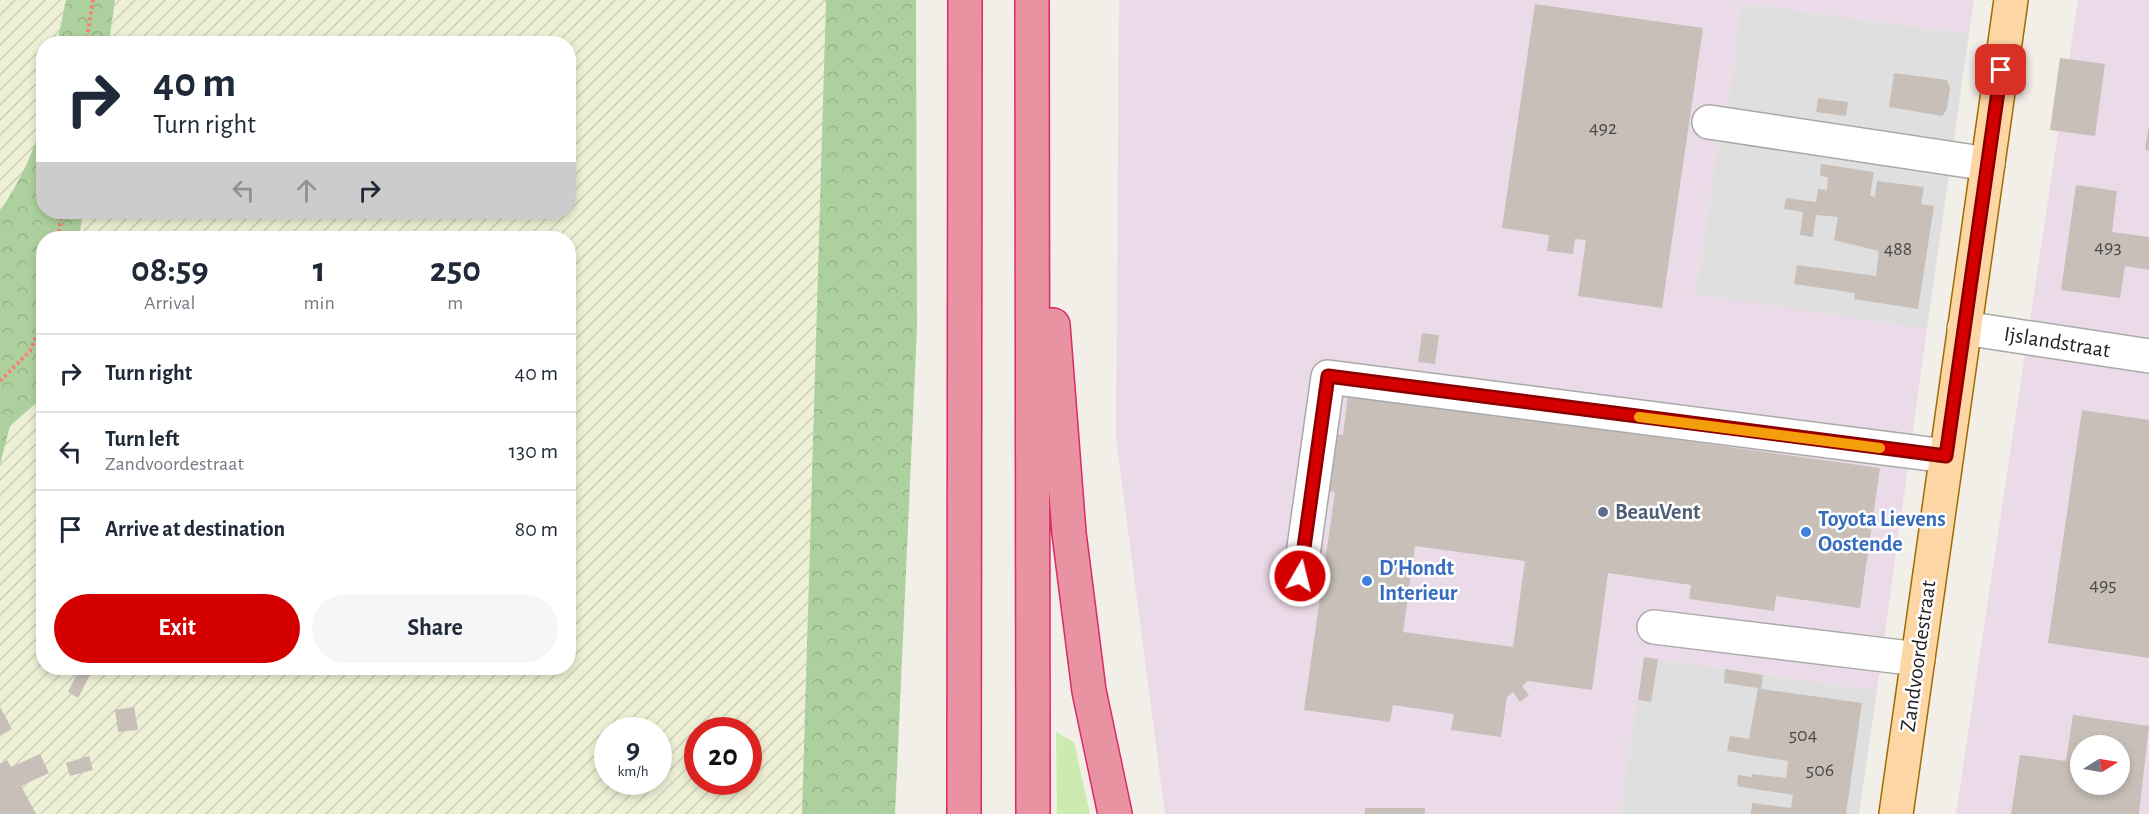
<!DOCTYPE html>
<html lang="en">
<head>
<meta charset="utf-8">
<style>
  :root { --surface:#fff; --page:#f6f6f7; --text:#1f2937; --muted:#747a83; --line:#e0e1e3; --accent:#d40000 }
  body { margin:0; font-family:"Alegreya Sans",sans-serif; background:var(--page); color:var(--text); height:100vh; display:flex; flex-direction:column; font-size:22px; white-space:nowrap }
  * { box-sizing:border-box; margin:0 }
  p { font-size:20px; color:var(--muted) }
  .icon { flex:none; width:33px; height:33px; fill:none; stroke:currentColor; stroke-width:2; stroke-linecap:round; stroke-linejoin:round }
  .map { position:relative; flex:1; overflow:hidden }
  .panel { position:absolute; left:36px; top:231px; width:540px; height:444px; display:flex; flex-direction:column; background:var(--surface); border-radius:24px; box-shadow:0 3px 9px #0003 }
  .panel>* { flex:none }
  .guide { position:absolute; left:36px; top:36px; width:540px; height:183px; border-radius:24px; box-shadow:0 3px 9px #0003; background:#fff; color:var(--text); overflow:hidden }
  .needle { width:39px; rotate:79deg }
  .buttons { position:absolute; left:2070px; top:735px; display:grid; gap:12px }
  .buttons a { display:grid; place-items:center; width:60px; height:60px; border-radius:50%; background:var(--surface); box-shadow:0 3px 9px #0003; font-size:30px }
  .speed { position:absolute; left:594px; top:717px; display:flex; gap:12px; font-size:30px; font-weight:700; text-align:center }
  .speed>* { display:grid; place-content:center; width:78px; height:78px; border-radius:50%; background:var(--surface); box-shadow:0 3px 9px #0003; line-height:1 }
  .speed small { font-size:15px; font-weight:400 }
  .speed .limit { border:9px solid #d22; background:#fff; color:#111 }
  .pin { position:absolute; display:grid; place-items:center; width:51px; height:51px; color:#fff; margin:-26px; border-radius:12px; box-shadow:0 3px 9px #0006 }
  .me { position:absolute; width:66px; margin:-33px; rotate:8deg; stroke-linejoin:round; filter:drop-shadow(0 0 4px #0008) }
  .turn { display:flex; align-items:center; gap:21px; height:126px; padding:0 18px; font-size:27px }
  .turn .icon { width:78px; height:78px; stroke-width:2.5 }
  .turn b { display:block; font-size:42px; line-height:51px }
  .lanes { display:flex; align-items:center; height:57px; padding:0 18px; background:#0003; justify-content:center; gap:30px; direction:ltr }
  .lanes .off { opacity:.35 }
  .eta { display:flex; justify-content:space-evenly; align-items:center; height:102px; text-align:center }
  .eta b { font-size:36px; font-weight:600; line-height:42px }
  .primary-button { display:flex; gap:12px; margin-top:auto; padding:12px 18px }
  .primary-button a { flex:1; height:69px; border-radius:36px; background:var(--accent); color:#fff; font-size:24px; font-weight:600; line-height:69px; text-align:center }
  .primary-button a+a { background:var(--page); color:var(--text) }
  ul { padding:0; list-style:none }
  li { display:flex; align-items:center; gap:18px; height:78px; padding:0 18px; border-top:2px solid var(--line) }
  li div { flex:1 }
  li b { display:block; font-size:22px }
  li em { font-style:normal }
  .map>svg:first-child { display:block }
  .residential { fill:#e0dfdf }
  .industrial { fill:#ebdbe8; fill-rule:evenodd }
  .farmland { fill:url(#farmland-furrows); fill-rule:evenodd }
  .grass { fill:#cdebb0 }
  .forest { fill:url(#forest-crowns) }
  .building { fill:#c7bfb8; fill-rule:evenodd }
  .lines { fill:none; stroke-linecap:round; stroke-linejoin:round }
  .minor-casing { stroke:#a9a9a9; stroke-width:36 }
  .major-casing { stroke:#a06b00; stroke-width:36 }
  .highway-casing { stroke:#dc2a67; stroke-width:36 }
  .path { stroke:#fa8072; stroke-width:4; stroke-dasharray:3 3; stroke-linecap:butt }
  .minor { stroke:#fff; stroke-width:33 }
  .major { stroke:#fcd6a4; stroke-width:33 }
  .highway { stroke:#e892a2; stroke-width:33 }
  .route-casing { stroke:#8a0000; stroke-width:15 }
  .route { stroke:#d40000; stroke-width:10 }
  .slow { stroke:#f59e0b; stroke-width:10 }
  .service-dot { fill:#5c6f8a; stroke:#fff; stroke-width:2 }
  .shop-dot { fill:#3f7fe0; stroke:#fff; stroke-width:2 }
  .labels { text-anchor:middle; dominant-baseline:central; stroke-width:5; stroke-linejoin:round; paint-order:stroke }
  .number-label { font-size:20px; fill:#4b4948 }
  .street-label { font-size:22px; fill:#222; stroke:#fff }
  .service-label { font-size:22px; font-weight:bold; fill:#4e5e75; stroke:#fff; text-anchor:start }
  .shop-label { font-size:22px; font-weight:bold; fill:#366cbe; stroke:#fff; text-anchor:start }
</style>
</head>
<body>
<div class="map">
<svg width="2149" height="814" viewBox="0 0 2149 814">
  <defs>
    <pattern id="farmland-furrows" width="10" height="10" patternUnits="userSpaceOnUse" patternTransform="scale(1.5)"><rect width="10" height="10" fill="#eef0d5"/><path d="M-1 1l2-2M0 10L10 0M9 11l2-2" fill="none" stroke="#ccceb7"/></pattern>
    <pattern id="forest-crowns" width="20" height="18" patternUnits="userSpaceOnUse" patternTransform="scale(1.5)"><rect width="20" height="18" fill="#add19e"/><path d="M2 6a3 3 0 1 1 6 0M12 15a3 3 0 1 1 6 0" fill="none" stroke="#95b388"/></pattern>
  </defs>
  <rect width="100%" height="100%" fill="#f2efe9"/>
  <path class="residential" d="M1741 3 1969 34 1927 329 1695 295 1717 150 1729 99Z
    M1644 657 1877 691 1859 814H1619Z"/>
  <path class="industrial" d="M1119 0H1974L1969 34 1741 3 1729 99 1717 150 1695 294 1927 329 1877 691 1644 657 1619 814H1165L1116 438Z
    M2078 0H2149V814H1956ZM2080 746H2120V784H2080Z"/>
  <path class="farmland" d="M0 0H66L57 43 44 44 43 114 39 139 16 188 0 211Z
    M115 0H826L802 814H0V465L10 426 43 397 44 668H568V238H79L83 212H568V44L109 43ZM608 730H658V782H608ZM698 730H748V782H698Z"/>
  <path class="grass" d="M1056 732 1074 742 1090 814H1057Z"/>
  <path class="forest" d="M66 0H115L109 43H57Z
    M826 0H916L917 328 895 814H802Z
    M43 114 44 212H83L79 238H44L43 397 10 426 0 465V211C20 181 36 150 43 114Z"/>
  <path class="building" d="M1535 4 1703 28 1662 308 1578 296 1586 240 1575 239 1573 254 1547 251 1549 235 1502 228Z
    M2060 58 2105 64 2095 136 2050 130Z
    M1894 73 1947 80 1950 88 1947 109 1942 116 1889 107Z
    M1818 98 1848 102 1846 116 1816 112Z
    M2148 129H2149V151L2145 150Z
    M1821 164 1874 172 1870 196 1875 197 1877 181 1924 187 1921 204 1934 206 1918 309 1854 299 1855 293 1794 284 1797 265 1876 276 1879 251 1834 240 1838 217 1816 215 1813 237 1800 235 1803 212 1784 209 1786 198 1816 202 1818 189 1827 190 1828 177 1820 176Z
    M2076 185 2117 191 2112 232 2149 237V270L2125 266 2120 298 2061 290Z
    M1422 333 1439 335 1435 364 1418 362Z
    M1348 394 1880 468 1860 608 1776 596 1774 611 1689 599 1691 585 1608 573 1592 690 1528 681 1522 686 1529 695 1520 702 1513 692 1507 697 1501 737 1451 730 1454 714 1393 705 1390 722 1304 710 1335 492 1328 491 1336 434 1343 435ZM1415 546 1525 561 1513 647 1403 632Z
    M2082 410 2149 420V658L2048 643Z
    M1644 657 1658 659 1651 702 1638 700Z
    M80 668 92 671 78 698 68 692Z
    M1725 669 1763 675 1761 689 1862 703 1846 814H1751L1752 803 1791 808 1793 795 1737 786 1738 775 1752 777V774L1786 778 1788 761 1727 751 1730 736 1749 739 1758 688 1724 683Z
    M0 707 12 729 0 736Z
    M134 707 138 730 118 732 115 710Z
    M2073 715 2149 726 2139 814H2011L2020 755 2066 761ZM2080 746H2120V784H2080Z
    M40 754 49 773 21 786 36 814H0V764L7 760 11 767Z
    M89 756 93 770 70 776 66 763Z
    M1365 808H1425V814H1365Z"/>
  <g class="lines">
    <defs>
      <path id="minor" d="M1709 122 1988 164
        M1964 328 2149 356
        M1300 576 1328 377 1946 456
        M1654 627 1918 659"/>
      <path id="major" d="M1896 814 2011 0"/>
      <path id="highway" d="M1032 0 1033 814
        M1053 325 1069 533 1089 691 1115 814
        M964 814 965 0"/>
    </defs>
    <use href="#minor" class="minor-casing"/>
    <use href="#major" class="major-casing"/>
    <use href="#highway" class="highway-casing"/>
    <path class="path" d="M86 44 93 0
      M58 238 62 212
      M0 381 30 351 44 318"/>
    <use href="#minor" class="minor"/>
    <use href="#major" class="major"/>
    <use href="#highway" class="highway"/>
  </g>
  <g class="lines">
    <defs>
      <path id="route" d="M1300 576 1328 376 1946 456 2001 70"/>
    </defs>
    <use href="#route" class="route-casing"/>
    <use href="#route" class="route"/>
    <path class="slow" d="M1639 417 1880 448"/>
  </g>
  <circle class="service-dot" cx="1603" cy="512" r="6"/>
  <g class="shop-dot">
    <circle cx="1806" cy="532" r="6"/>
    <circle cx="1367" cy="581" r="6"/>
  </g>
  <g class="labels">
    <g class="number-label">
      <text x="1603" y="128">492</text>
      <text x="2108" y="247">493</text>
      <text x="1898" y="249">488</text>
      <text x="2103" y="585">495</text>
      <text x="1803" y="735">504</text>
      <text x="1820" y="770">506</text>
    </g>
    <g class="street-label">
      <text transform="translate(2057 342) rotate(9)">Ijslandstraat</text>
      <text transform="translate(1918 656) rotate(-82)">Zandvoordestraat</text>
    </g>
    <g class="service-label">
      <text x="1615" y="512">BeauVent</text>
    </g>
    <g class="shop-label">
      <text x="1818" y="519">Toyota Lievens<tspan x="1818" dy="25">Oostende</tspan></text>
      <text x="1379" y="568">D'Hondt<tspan x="1379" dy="25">Interieur</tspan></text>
    </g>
  </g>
</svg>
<div class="buttons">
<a><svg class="needle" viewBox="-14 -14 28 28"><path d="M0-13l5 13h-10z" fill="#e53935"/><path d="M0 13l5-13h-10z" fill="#747a83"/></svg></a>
</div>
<div class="speed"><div>9<small>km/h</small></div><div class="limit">20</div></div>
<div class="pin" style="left:2001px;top:70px;background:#d93025"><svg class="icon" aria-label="arrive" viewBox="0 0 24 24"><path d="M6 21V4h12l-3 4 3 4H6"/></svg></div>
<svg class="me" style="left:1300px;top:576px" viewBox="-20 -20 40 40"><circle r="17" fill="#d40000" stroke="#fff" stroke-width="3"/><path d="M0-11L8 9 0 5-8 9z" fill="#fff"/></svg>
<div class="guide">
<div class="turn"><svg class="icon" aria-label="right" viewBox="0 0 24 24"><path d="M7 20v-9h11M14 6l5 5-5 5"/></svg><div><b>40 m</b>Turn right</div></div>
<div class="lanes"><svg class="icon off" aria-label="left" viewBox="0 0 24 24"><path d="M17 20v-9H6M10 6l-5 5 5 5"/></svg><svg class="icon off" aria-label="ahead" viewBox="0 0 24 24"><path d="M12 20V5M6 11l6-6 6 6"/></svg><svg class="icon" aria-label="right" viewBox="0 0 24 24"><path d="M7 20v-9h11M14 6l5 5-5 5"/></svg></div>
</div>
<section class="panel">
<div class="eta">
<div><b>08:59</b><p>Arrival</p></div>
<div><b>1</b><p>min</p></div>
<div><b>250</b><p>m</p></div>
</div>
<ul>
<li><svg class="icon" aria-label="right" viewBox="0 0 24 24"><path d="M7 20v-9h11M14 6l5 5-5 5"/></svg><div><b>Turn right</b></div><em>40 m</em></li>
<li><svg class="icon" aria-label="left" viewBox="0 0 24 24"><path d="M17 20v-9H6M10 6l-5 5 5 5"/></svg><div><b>Turn left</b><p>Zandvoordestraat</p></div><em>130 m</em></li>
<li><svg class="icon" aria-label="arrive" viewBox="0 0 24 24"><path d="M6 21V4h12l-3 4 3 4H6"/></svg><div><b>Arrive at destination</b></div><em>80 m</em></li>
</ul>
<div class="primary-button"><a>Exit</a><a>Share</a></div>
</section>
</div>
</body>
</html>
